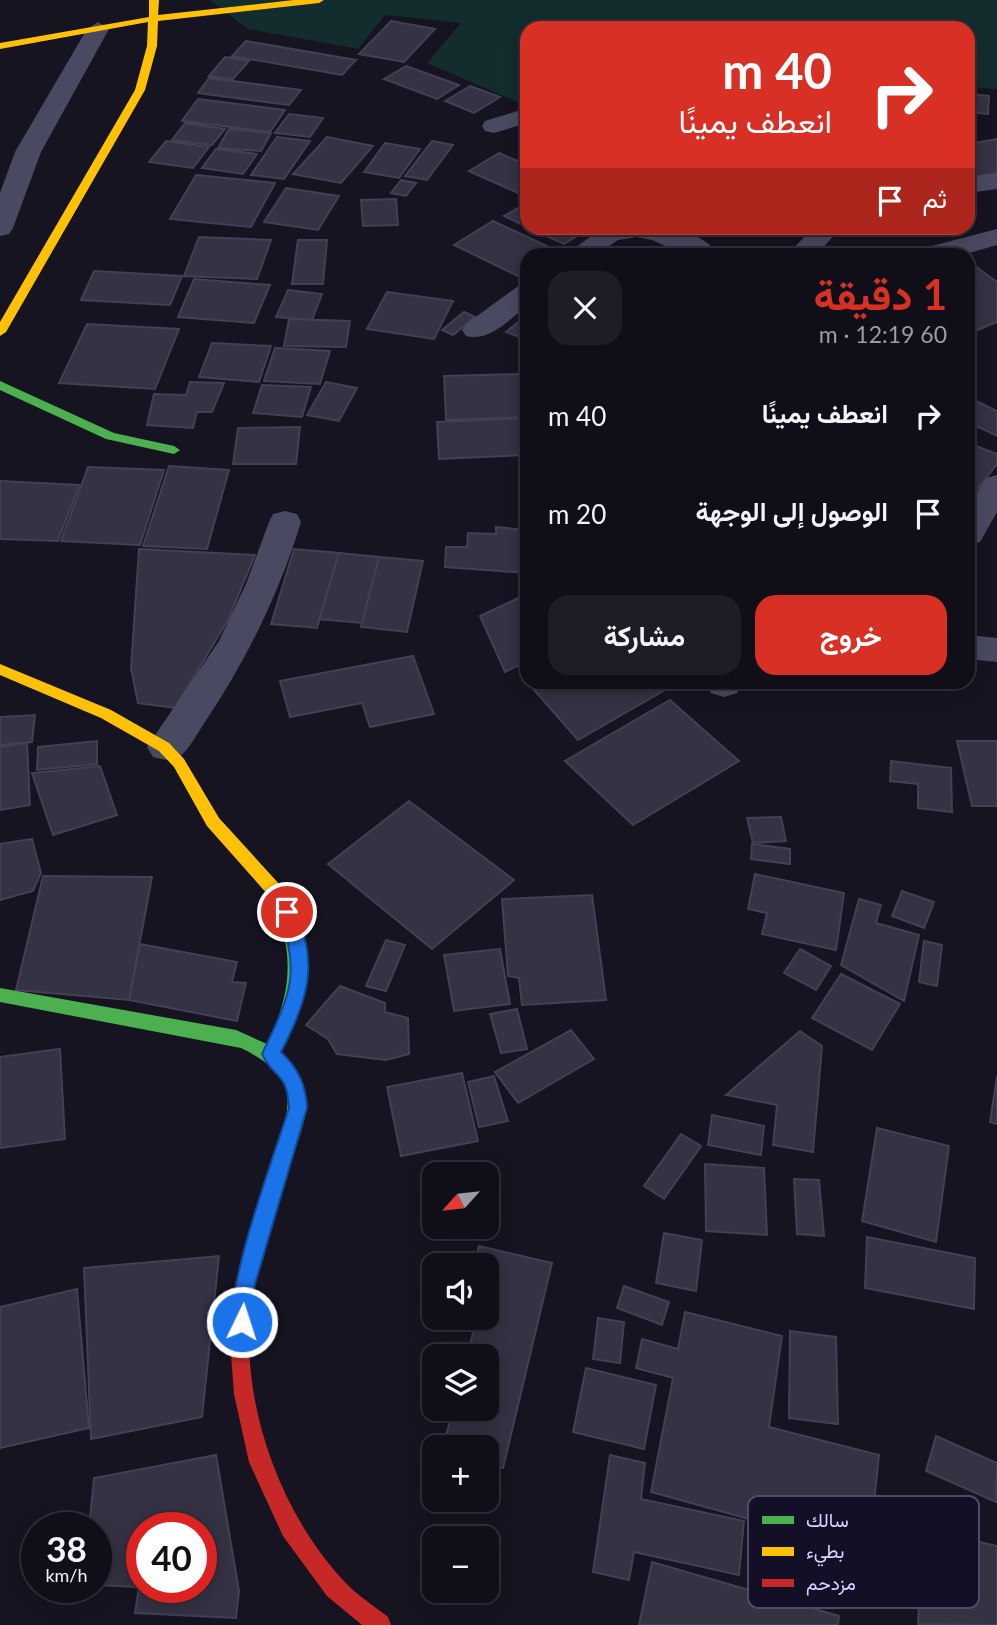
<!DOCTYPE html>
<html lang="ar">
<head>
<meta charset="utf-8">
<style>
  :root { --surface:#100f19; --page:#1e1d26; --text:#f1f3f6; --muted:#9c9ca2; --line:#302f38; --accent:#d93025 }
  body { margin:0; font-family:Lato,Vazirmatn,sans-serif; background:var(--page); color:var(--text); direction:rtl; height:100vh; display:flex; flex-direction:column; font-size:26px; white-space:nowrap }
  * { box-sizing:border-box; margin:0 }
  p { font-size:23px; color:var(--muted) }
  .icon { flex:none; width:38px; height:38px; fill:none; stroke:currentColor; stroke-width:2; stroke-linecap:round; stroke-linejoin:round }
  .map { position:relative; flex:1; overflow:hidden; direction:ltr }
  .drawer { position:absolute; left:520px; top:248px; width:455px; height:441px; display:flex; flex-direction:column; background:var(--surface); border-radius:21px; box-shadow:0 4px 18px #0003,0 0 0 2px var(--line); direction:rtl }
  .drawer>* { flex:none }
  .guide { position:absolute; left:520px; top:21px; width:455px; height:214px; border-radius:21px; box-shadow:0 4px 18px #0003,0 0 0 2px var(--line); direction:rtl; background:#d93025; color:#fff; overflow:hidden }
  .needle { width:46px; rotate:243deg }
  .controls { position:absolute; left:422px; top:1162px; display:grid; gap:14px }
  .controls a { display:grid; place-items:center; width:77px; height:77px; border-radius:14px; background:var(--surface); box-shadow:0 4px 18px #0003,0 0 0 2px var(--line); font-size:35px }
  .speed { position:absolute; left:21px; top:1512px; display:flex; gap:14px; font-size:35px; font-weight:700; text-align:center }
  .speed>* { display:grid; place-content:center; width:91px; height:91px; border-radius:50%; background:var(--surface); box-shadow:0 4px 18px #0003,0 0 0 2px var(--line); line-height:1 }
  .speed small { font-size:18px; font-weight:400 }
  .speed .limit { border:10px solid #d22; background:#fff; color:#111 }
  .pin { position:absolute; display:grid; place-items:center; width:60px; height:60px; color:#fff; margin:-30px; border:4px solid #fff; border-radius:50%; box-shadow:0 2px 7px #0007 }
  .me { position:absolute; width:77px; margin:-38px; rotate:4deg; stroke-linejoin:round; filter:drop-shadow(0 0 5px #0008) }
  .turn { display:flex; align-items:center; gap:24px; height:147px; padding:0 28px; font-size:32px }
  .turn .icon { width:91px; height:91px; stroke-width:2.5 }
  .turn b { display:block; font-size:49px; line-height:60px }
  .then { display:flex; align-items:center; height:66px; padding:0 28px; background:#0003; gap:14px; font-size:26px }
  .round { display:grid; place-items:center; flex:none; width:74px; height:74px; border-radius:21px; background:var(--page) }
  .head { display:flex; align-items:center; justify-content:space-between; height:119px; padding:0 28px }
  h1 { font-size:42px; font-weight:700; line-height:52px; color:var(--accent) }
  .primary-button { display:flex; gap:14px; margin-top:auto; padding:14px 28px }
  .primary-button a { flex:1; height:80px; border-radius:21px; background:var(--accent); color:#fff; font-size:28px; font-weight:700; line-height:80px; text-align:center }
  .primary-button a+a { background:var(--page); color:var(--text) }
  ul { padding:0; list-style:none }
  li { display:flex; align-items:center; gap:21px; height:98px; padding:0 28px }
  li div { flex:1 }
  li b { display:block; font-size:26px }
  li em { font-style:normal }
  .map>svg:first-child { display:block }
  .green { fill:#132c2d }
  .building { fill:#343243; stroke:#433f54; stroke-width:2; fill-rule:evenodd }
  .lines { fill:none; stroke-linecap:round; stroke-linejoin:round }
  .street { fill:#4a4962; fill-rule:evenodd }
  .fast { fill:#4caf50; fill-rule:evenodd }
  .slow { fill:#ffc107; fill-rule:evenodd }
  .jam { fill:#c62828; fill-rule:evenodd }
  .route { fill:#1a73e8; stroke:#114b97; stroke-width:2 }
  .key { fill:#130f26; stroke:#4e4a67; stroke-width:2 }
  .key-label { font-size:19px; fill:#d9d4ff }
</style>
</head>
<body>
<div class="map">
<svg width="997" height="1625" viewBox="0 0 997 1625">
  <rect width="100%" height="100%" fill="#161421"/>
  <path class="green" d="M210 0H997V89L968 87V28H527V106L427 63 461 23 385 15 358 49 248 29Z"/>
  <path class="building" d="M391 21 435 29 404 62 359 54Z
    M246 41 356 60 342 75 232 56Z
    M225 57 249 61 233 79 209 76Z
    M406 66 459 85 437 99 384 79Z
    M209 78 301 90 289 105 198 93Z
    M470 86 500 97 474 113 445 101Z
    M968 94 989 96 988 114 968 112Z
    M198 99 285 110 270 132 182 121Z
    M289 114 323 118 310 137 275 133Z
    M185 123 225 129 212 145 172 140Z
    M229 129 271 133 261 151 218 148Z
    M277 137 310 141 284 179 251 175Z
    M327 137 373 146 341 183 293 174Z
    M997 139V173L968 178V144Z
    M166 141 209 147 193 168 149 162Z
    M432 141 453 145 427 180 405 176Z
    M385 143 420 149 399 178 364 172Z
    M216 149 257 154 243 174 202 168Z
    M499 153 527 165V197L469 171Z
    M196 175 275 183 251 227 170 219Z
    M401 180 416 183 406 196 391 193Z
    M286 188 339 196 318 230 264 222Z
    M396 199 398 225 363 226 361 200Z
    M527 203V227L504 216Z
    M493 221 562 253 527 256 524 279 454 245Z
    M528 228H591L564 244Z
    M746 228H781L755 235Z
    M199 237 271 240 257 279 184 276Z
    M298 240H327L323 284H292Z
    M975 266 997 282V322L968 334V269Z
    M94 271 182 276 170 305 81 300Z
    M194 279 270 285 254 323 178 317Z
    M288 290 322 294 312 320 276 317Z
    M387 292 453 301 434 339 367 329Z
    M464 312 475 317 453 335 442 330Z
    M527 315V340L506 332Z
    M289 319 350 321 346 347 284 346Z
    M87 324 179 329 155 389 59 383Z
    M212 343 271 346 259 382 199 377Z
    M275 348 330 351 320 384 264 381Z
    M522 374H527V417L446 420 444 376Z
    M190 382 224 383 212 412H197L193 428 147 425 154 394 186 395Z
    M326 382 357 388 339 421 307 415Z
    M262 385 311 387 302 417 253 413Z
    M968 397 997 411V436L968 422Z
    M527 418V455L439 459 437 422Z
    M300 427 296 464H233L238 428Z
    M968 443 997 454V464L976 491 968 488Z
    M169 466 229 470 207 549 143 546Z
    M88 467 164 470 140 545 61 541Z
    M0 481 79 485 58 541 0 539Z
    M496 527 527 530V573L445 567 446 547H467L468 533 496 534Z
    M139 549 255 555 228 620 175 708 138 703 131 668Z
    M294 549 339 553 317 628 271 624Z
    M339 553 379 557 362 623 319 619Z
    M379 557 423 561 407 632 361 627Z
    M527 594V661L505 672 480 616Z
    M413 656 434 714 370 727 362 703 290 717 280 681Z
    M527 682H653L663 691 578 740Z
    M670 700 739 761 633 825 565 761Z
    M35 715 32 742 0 745V717Z
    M97 741V764L37 770 38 747Z
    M957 741H997V806H972Z
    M27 743 30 805 0 810V747Z
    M891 761 951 768 952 812 918 808V784L890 781Z
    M100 766 117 815 53 835 32 773Z
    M409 801 514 880 432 949 328 864Z
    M781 817 786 841 753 843 747 818Z
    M32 839 41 873 33 891 0 900V844Z
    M752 844 790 849V864L751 859Z
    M755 874 844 893 836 950 762 934 767 913 748 909Z
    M43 876 152 877 129 1000 16 990Z
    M902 891 934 902 924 928 892 916Z
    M592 895 606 1000 522 1005 519 978 508 976 502 899Z
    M859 899 881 905 876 923 919 935 904 1001 841 965Z
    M386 940 405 945 386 991 366 986Z
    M924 941 942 945 937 986 919 982Z
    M140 944 237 962 232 982 246 983 237 1021 129 1000Z
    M500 949 510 1004 454 1011 444 955Z
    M800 949 831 966 816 990 784 973Z
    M841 974 900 1004 872 1050 812 1018Z
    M340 986 385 1003V1012L408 1018 409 1054 386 1060 337 1054 328 1039 306 1025Z
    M517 1009 527 1049 501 1053 490 1014Z
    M571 1030 594 1059 518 1103 495 1072Z
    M800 1031 822 1046 813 1152 773 1145 777 1105 726 1095Z
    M60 1049 65 1139 0 1148V1057Z
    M462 1073 478 1141 401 1156 387 1087Z
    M494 1076 508 1121 479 1127 468 1082Z
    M997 1076V1124L990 1122Z
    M712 1115 764 1126 761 1155 708 1145Z
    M877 1128 949 1146 936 1242 862 1221Z
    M681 1134 701 1146 664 1199 644 1186Z
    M705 1164 764 1168 767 1235 706 1231Z
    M794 1179 819 1180 824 1236 797 1234Z
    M664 1233 702 1240 696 1291 656 1283Z
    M867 1237 975 1258 974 1309 865 1288Z
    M479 1246 552 1263 503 1468 486 1464V1447H443L453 1409H486V1356H467L477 1318H486V1265H474Z
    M219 1256 202 1417 91 1439 84 1268Z
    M624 1286 669 1302 662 1325 617 1308Z
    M77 1289 89 1428 0 1448V1307Z
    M685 1312 782 1336 769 1427 879 1455 864 1597 753 1567 760 1522 651 1492 673 1378 636 1368 642 1339 678 1349Z
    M598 1318 624 1322 620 1363 593 1359Z
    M790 1331 836 1337 838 1424 789 1418Z
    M586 1368 656 1385 644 1449 573 1432Z
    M936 1436 997 1463 996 1502 926 1471Z
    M216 1455 239 1591 236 1618 135 1613 139 1587 96 1585V1528H89L94 1478ZM142 1528H201V1587H142Z
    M610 1455 645 1463 641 1499 744 1521 739 1575 634 1552 629 1580 593 1572Z
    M923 1529 997 1546V1625L918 1624Z
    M652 1562 839 1616 838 1625H639Z"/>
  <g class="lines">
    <path class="street" d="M98 22 109 29 41 152 13 228 9 234 0 236V193L15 152 87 29Z
      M527 108V123L494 133 485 131 482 126 485 121Z
      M997 173V189L968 193V177Z
      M602 228C637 228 697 221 720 256H687L652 240 637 237 618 240 595 256H564Z
      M813 228H841L815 256H786Z
      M997 229V245L959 256H913L916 250Z
      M527 285V306C509 320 489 342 466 336L462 330 466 324 517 287Z
      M997 475V512L980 542 968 545V507L986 478Z
      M285 511 297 514 301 522C279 594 247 659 205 722 198 732 189 750 179 757 171 762 161 759 153 757L147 747 219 641 246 584 269 522 273 514Z
      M968 635 997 638V662L968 659Z
      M705 682H741L742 684 737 693 724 697 711 693Z"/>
    <path class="fast" d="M0 381 114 433 174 446 180 450 174 454 106 439 0 390Z
      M275 884 281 886C315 950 311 990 280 1053 314 1081 310 1114 294 1150L287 1152 280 1150 278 1144C296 1093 291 1073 241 1048L0 1002V988L236 1030 267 1044C294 989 295 945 267 891L269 886Z"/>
    <path class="slow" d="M149 0H159L158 15 294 0H324L319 3 158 21 157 46 145 90 6 332 0 336V322L135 90 147 46 148 22 0 49V43L149 17Z
      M0 664 111 710 169 743 184 759 219 818 281 886 283 891 281 896H269L207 826 174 767 159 751 101 718 0 675Z"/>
    <path class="jam" d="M287 1136 294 1138 296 1144C283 1190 266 1236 255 1282 233 1382 274 1506 343 1580 355 1594 373 1605 388 1617L391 1625H362L327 1596 283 1536 249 1462 234 1394 230 1341 235 1284 278 1144 280 1138Z"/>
  </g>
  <path class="route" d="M287 906 293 908C321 961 307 1002 281 1052 298 1068 306 1085 307 1108L255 1284 249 1329 242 1332 235 1329C221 1296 277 1148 289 1108 287 1070 274 1080 262 1054 289 997 302 975 279 912Z"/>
  <rect x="748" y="1496" width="231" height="112" rx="10" class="key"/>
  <rect x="762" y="1516" width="32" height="8" fill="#4caf50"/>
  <rect x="762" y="1547" width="32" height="9" fill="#ffc107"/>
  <rect x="762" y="1579" width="32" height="8" fill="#c62828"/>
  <g class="key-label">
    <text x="806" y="1527">سالك</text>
    <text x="806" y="1558">بطيء</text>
    <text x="806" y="1590">مزدحم</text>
  </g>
</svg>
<div class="controls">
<a><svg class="needle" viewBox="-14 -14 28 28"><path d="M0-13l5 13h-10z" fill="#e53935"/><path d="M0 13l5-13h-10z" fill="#9c9ca2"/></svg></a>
<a><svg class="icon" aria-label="sound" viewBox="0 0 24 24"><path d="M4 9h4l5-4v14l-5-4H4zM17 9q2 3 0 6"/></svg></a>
<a><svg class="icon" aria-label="layers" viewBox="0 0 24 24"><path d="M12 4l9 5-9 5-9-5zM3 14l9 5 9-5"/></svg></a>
<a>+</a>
<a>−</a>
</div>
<div class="speed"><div>38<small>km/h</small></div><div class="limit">40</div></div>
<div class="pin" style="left:287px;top:912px;background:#d93025"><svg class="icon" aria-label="arrive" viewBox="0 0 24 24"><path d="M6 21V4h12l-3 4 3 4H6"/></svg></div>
<svg class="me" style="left:242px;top:1322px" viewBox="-20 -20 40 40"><circle r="17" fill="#1a73e8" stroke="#fff" stroke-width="3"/><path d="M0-11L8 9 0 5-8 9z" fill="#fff"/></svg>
<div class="guide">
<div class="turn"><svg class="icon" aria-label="right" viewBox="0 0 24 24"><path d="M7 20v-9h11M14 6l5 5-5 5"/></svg><div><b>40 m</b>انعطف يمينًا</div></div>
<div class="then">ثم<svg class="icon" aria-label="arrive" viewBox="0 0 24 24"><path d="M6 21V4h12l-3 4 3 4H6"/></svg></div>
</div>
<section class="drawer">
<div class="head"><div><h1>1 دقيقة</h1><p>60 m · 12:19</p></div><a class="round"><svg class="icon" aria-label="close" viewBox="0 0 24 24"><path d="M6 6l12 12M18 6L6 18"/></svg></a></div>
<ul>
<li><svg class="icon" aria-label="right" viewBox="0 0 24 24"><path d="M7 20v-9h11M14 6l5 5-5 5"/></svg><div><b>انعطف يمينًا</b></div><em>40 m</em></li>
<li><svg class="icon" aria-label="arrive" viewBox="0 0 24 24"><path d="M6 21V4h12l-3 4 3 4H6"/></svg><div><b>الوصول إلى الوجهة</b></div><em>20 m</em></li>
</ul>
<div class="primary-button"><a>خروج</a><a>مشاركة</a></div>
</section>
</div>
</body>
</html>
